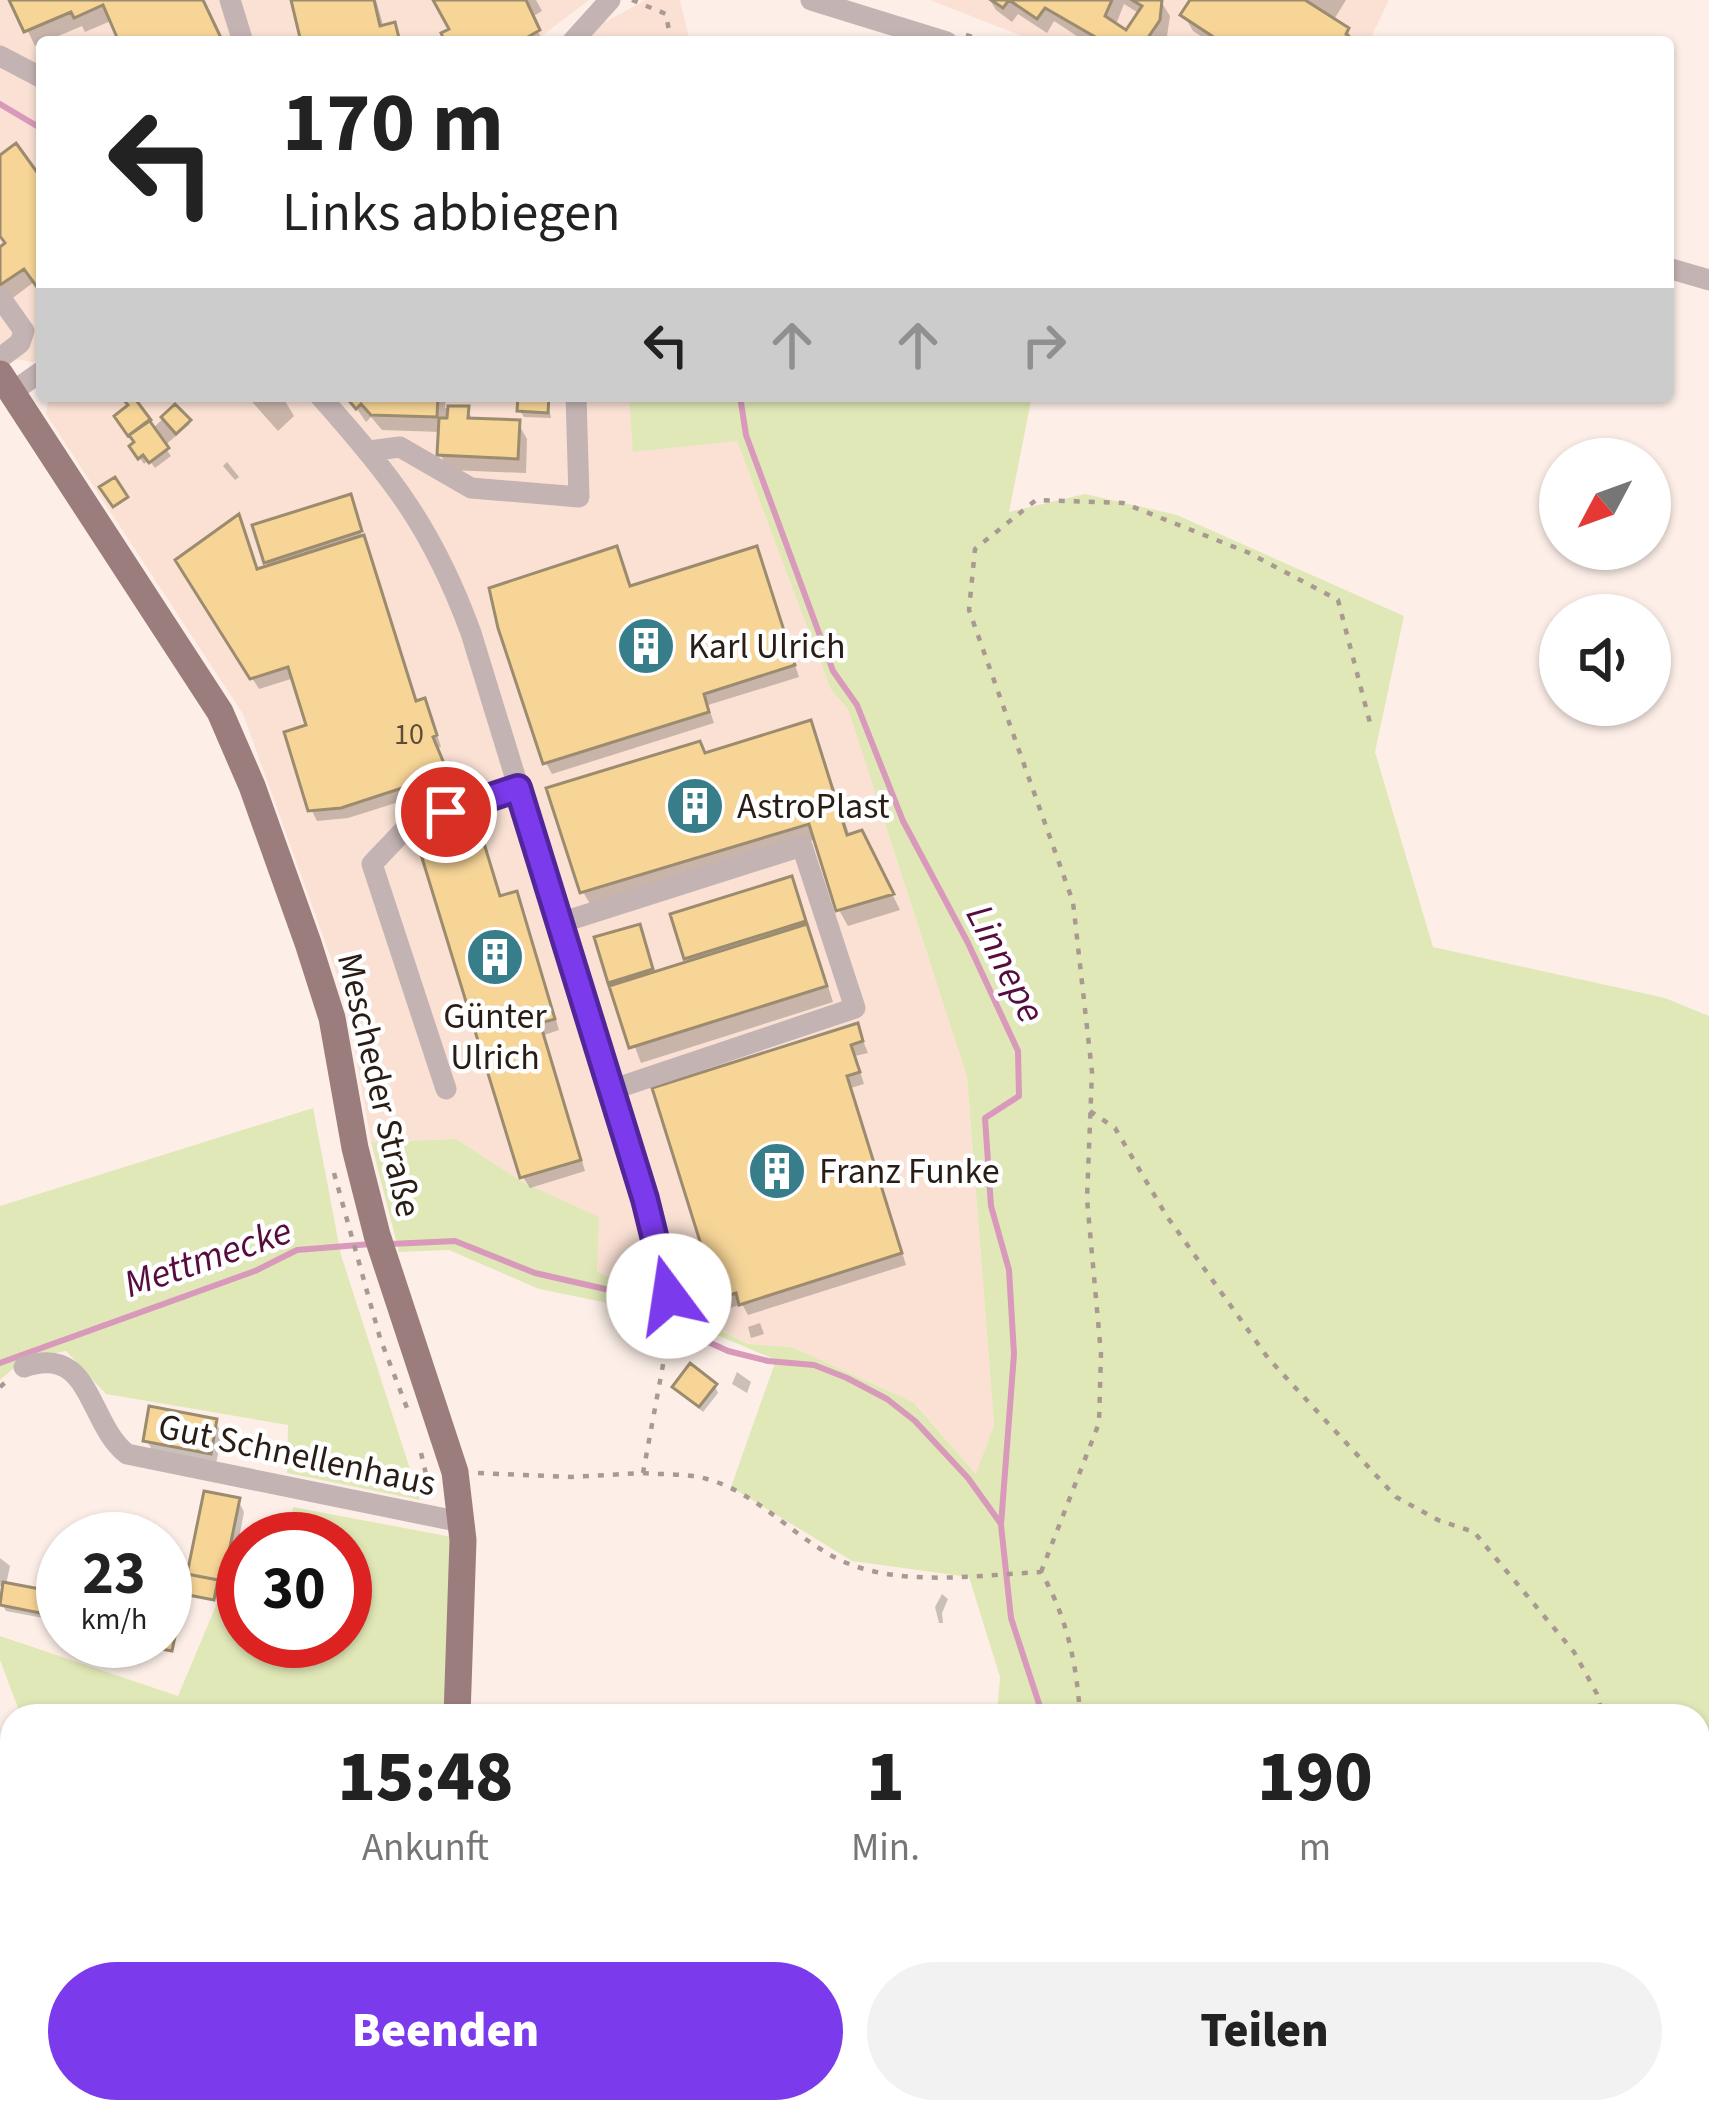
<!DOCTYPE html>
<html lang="de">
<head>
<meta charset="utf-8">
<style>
  :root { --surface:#fff; --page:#f2f2f2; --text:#222; --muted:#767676; --accent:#7c3aed }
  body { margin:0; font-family:"Source Sans 3",sans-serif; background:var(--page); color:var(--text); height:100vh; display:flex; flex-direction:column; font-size:45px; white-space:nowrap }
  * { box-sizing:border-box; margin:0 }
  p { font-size:39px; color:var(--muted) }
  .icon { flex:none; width:66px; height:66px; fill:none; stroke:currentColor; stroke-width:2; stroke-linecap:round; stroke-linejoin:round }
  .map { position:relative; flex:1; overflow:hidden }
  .panel { position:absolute; left:0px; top:1704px; width:1710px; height:420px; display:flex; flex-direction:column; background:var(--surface); border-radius:36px 36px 0 0; box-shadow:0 3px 9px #0004 }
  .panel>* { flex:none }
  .top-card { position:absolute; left:36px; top:36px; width:1638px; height:366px; border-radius:12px; box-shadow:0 3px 9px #0004; background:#fff; color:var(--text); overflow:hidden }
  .needle { width:78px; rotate:229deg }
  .buttons { position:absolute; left:1539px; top:438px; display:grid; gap:24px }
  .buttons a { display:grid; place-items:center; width:132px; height:132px; border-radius:50%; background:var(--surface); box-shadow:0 3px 9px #0004; font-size:60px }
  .speed { position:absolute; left:36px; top:1512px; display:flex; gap:24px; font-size:60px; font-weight:700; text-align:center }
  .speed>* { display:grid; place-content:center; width:156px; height:156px; border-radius:50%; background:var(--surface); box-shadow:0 3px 9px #0004; line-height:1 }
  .speed small { font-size:30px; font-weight:400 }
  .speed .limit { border:18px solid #d22; background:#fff; color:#111 }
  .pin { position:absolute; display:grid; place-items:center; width:102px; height:102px; color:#fff; margin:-51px; border:6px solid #fff; border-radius:50%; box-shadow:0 3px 12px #0007 }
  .me { position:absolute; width:132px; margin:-66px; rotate:346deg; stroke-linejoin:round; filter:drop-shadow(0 0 9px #0008) }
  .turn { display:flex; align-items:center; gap:42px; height:252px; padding:0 48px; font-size:54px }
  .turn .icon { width:156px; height:156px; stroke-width:2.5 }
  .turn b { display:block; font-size:84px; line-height:102px }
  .lanes { display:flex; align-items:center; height:114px; padding:0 48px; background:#0003; justify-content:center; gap:60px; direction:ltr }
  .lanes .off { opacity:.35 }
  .eta { display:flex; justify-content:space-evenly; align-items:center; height:204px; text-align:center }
  .eta b { font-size:72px; font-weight:800; line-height:84px }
  .button { display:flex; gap:24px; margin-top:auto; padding:24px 48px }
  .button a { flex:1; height:138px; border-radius:72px; background:var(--accent); color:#fff; font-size:48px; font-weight:800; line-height:138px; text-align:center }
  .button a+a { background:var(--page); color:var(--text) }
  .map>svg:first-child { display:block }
  .built { fill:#fae1d4 }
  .green { fill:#e1e8b7 }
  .shadow { fill:#0003; fill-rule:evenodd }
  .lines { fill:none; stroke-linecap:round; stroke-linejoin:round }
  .stream { stroke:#d899bb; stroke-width:6 }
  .building { fill:#f7d597; stroke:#9c8c6f; stroke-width:3 }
  .path { stroke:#a89a93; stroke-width:4.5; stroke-dasharray:6 9; stroke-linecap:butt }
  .minor { stroke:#c4b3b3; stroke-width:21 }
  .major { stroke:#9c7d7d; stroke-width:27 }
  .route-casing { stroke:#51269a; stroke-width:30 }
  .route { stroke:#7c3aed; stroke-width:21 }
  .labels { text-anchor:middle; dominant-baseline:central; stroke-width:9; stroke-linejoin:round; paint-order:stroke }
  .number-label { font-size:30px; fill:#5c4b36 }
  .poi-label { font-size:36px; fill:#291d16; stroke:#fff; text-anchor:start }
  .street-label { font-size:36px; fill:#291d16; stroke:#fff }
  .water-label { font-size:39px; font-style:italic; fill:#560c3d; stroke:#fff }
</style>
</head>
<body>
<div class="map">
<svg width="1709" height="2124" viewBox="0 0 1709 2124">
  <rect width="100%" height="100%" fill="#fdefe8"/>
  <path class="built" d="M0 0H589L534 42H42V358L33 362 14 359 0 346Z
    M646 0H680L690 42H567Z
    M930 0H1389L1369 42H1037Z
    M49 396H629L634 452 737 440 831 690 848 709 967 1077 994 1425 977 1475 913 1402 792 1347 750 1344 596 1270 598 1217 523 1182 456 1139 371 1142 346 1000 243 714 46 414Z"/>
  <path class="green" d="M629 396H1032L1009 512 1085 494 1177 515 1404 616 1375 752 1433 947 1665 998 1709 1016V1842L1698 1833V1716H997L1000 1677 969 1577 852 1561 731 1487 776 1360 672 1316 539 1289 449 1250 399 1252 371 1142 456 1139 523 1182 599 1217 597 1271 749 1344 792 1347 913 1402 976 1474 994 1425 967 1077 848 709 831 690 737 441 633 452Z
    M313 1108 341 1255 420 1500 287 1473 288 1425 106 1394 66 1351 24 1359 0 1380V1206Z
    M293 1507 452 1537 446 1716H21L0 1660V1636L178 1696 218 1601 243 1605V1641H345V1539H287Z
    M913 2112H1582L1585 2124H910Z"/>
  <path class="shadow" d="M13 0H203L222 42H123L113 20 85 32 82 26 35 46Z
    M294 0H376L384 28 394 26 403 42H304Z
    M437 0H536L542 11 530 18 544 42H448L445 34 453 30Z
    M990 0H1160L1170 16 1167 36 1163 42H1086L1054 21 1047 33 1018 14 1012 22 996 10ZM1124 4 1140 14 1127 34 1115 27Z
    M1194 0H1346L1333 21 1347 30 1354 42H1210L1193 31 1184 15Z
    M0 159 42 183V293L34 282 10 300 0 286V251L8 245 0 235Z
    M247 396H282L294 416 278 431Z
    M348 396H446L445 408 467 409 474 422 518 423 527 439 526 473 449 470 440 454 441 432 382 430 371 417 366 422Z
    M547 399 551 418 524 417 520 411Z
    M175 408 190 424 164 446 171 456 155 468 149 460 144 464 132 447Z
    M227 462 239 477 235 480 223 466Z
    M349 497 418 703 424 701 430 712 441 747 437 748 439 755 447 765 453 785 348 818 317 821 311 809 310 727 294 678 259 689 178 561 238 518 258 572 270 568 266 562Z
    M756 549 799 677 708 705 714 723 552 774 546 763 616 550 631 589Z
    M810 723 818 739 850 837 870 849 900 910 848 926 839 910 817 839 592 907 583 892 706 756Z
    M475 820 502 899 515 895 522 906 559 1030 544 1035 585 1171 530 1188 523 1177Z
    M791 879 799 895 833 1002 641 1063 610 981 638 927 653 963 649 954 643 957 653 975 690 964 687 958Z
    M857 1026 868 1053 855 1056 864 1084 851 1088 906 1265 748 1315 742 1304 727 1309 721 1298Z
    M760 1323 764 1334 751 1338 748 1327Z
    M737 1372 751 1382 747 1393 732 1384Z
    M715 1386 718 1393 703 1412 675 1387Z
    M215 1422 222 1433 216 1464 153 1451 146 1440Z
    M238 1500 244 1512 229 1591 217 1589 214 1601 188 1595Z
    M0 1558 10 1566 6 1585 43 1593 47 1599 43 1618 6 1611 2 1604 5 1587 0 1586Z
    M942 1594 948 1599 942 1613 943 1623H939L935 1607Z
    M165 1622 177 1627 172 1652 138 1645 137 1641H165Z"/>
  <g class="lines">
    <path class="stream" d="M0 104 42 129
      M740 396 746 435 833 671 857 705 903 821 968 943 1018 1051 1019 1096 985 1118 991 1206 1009 1270 1014 1354 1001 1525 1011 1618 1043 1716
      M390 1244 455 1241 535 1273 627 1294 662 1321 728 1351 768 1361 814 1365 847 1378 887 1399 915 1421 968 1478 1001 1524
      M0 1363 255 1271 297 1250 371 1244
      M941 2124 944 2112"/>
  </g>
  <path class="building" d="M9 0H203L223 42H119L103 5 74 18 71 12 24 32Z
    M291 0H374L380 26 395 22 400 42H301Z
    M433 0H526L540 30 519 42H456L454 39 445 42 441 33 449 29Z
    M991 0H1112L1105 16 1126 30 1142 6 1132 0H1162L1160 20 1145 42H1104L1045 8 1037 19 1009 0 1003 8Z
    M1190 0H1305L1349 28 1346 34 1351 38 1348 42H1208L1212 36 1180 15Z
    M16 143 42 179V294L24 269 0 285V247L5 243 0 236V155Z
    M133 396 151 420 128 436 114 416 128 405 123 399Z
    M345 396H438L437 417 371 415 361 404 356 409Z
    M518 396H549L548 413 517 411Z
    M175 404 191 420 176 434 161 417Z
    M448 406H469L468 418 520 420 518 459 437 455 439 418H447Z
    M149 420 169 448 149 463 143 455 138 459 129 446 134 442 129 435Z
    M115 477 128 497 113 507 99 487Z
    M351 494 362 531 264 563 252 525Z
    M239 514 257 569 364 535 416 701 425 698 437 735 433 737 448 773 341 808 308 811 284 732 306 725 288 667 250 679 175 560Z
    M617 546 630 586 757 546 795 665 704 694 709 712 543 764 498 628 489 588Z
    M811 720 847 835 862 830 894 894 836 911 809 824 580 893 546 788 700 741 705 753Z
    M476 817 500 896 517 891 555 1019 540 1023 581 1160 520 1178 415 835Z
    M792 876 806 921 684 959 670 914Z
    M640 924 653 969 608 983 594 937Z
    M807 924 827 986 629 1048 609 986Z
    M858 1023 863 1041 851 1045 860 1072 847 1076 902 1253 739 1305 736 1293 718 1299 652 1088Z
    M690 1363 717 1384 699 1407 672 1387Z
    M149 1406 217 1419 211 1454 143 1441Z
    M204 1491 240 1498 223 1581 187 1574Z
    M187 1574 218 1580 214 1600 183 1594Z
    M3 1582 45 1590 40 1613 0 1605Z
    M165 1619 178 1622 172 1651 133 1644 165 1641Z"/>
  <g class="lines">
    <path class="path" d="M632 0 666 14 671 42
      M966 35 989 42
      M1090 1111 1115 1128 1166 1215 1268 1358 1396 1497 1438 1520 1474 1532 1574 1652 1597 1694 1603 1716
      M334 1173 380 1338 407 1408
      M0 1387 10 1378
      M421 1453 431 1495
      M478 1473 571 1477 643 1473 672 1316
      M643 1473C663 1475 687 1473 707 1479 758 1493 794 1538 840 1560 900 1588 978 1575 1041 1572 1067 1617 1077 1665 1080 1716
      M1041 1572 1099 1423 1101 1354 1087 1199 1092 1072 1073 902 969 610 975 549 1036 500 1123 503 1247 552 1338 600 1370 723
      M1698 1782 1709 1760
      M1575 2112 1579 2124
      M1000 2124 1002 2112"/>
    <path class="minor" d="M230 0 243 42
      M811 0 947 42
      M572 42 610 0
      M0 56 42 78
      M1668 268 1709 280
      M0 297 24 331 20 343 0 358
      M12 392 42 371
      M320 396C393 478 433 529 471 633L645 1199 669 1296
      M369 451 400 447 471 488 579 497 576 396
      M560 923 802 846 855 1008 611 1090
      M446 1089 372 864 410 824 518 788
      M24 1367C92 1343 87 1423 127 1454L461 1522"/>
    <path class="major" d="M0 374 220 712 252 786 308 943 332 1018 355 1148 377 1235 455 1472 463 1540 457 1716
      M455 2124 458 2112"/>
  </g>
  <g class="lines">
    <defs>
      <path id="route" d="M446 812 518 788 645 1199 669 1296"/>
    </defs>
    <use href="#route" class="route-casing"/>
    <use href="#route" class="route"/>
  </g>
  <defs>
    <symbol id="building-disc" viewBox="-11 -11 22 22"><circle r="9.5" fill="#387e8a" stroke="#fff"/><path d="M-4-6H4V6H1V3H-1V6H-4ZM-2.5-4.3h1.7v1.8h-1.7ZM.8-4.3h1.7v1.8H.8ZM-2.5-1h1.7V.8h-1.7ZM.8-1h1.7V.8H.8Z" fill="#fff"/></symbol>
  </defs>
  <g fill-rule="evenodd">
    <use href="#building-disc" x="613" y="613" width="66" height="66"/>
    <use href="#building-disc" x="662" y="773" width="66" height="66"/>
    <use href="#building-disc" x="462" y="924" width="66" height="66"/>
    <use href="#building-disc" x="744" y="1138" width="66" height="66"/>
  </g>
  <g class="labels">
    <g class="number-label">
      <text x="409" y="734">10</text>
    </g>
    <g class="poi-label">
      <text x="688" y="646">Karl Ulrich</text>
      <text x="737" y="806">AstroPlast</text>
      <text x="495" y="1016" text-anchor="middle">Günter<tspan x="495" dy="41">Ulrich</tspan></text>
      <text x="819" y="1171">Franz Funke</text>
    </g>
    <g class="street-label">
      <text transform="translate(379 1085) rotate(77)">Mescheder Straße</text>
      <text transform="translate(297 1455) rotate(12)">Gut Schnellenhaus</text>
    </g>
    <g class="water-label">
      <text transform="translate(1005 964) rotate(63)">Linnepe</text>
      <text transform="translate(208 1258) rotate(-19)">Mettmecke</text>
    </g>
  </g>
</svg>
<div class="buttons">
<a><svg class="needle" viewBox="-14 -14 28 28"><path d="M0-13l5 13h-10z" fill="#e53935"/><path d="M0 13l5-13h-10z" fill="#767676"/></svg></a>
<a><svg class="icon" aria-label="sound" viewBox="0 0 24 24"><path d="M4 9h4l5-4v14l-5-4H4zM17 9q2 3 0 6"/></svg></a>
</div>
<div class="speed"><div>23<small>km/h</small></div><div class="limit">30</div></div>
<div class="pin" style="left:446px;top:812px;background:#d93025"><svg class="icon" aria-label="arrive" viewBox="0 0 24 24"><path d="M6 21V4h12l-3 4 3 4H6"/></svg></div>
<svg class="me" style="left:669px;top:1296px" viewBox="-20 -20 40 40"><circle r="19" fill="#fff"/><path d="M0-13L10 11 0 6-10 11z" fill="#7c3aed"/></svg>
<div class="top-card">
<div class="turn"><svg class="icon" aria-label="left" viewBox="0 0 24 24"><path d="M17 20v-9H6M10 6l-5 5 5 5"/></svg><div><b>170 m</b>Links abbiegen</div></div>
<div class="lanes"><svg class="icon" aria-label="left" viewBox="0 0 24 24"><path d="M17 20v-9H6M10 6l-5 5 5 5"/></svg><svg class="icon off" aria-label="ahead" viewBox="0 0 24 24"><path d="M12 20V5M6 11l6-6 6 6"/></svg><svg class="icon off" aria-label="ahead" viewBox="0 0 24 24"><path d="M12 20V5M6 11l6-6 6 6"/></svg><svg class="icon off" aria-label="right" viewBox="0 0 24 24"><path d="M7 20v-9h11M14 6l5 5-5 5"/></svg></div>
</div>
<section class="panel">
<div class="eta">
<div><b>15:48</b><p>Ankunft</p></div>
<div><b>1</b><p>Min.</p></div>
<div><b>190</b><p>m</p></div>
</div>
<div class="button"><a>Beenden</a><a>Teilen</a></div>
</section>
</div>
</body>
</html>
